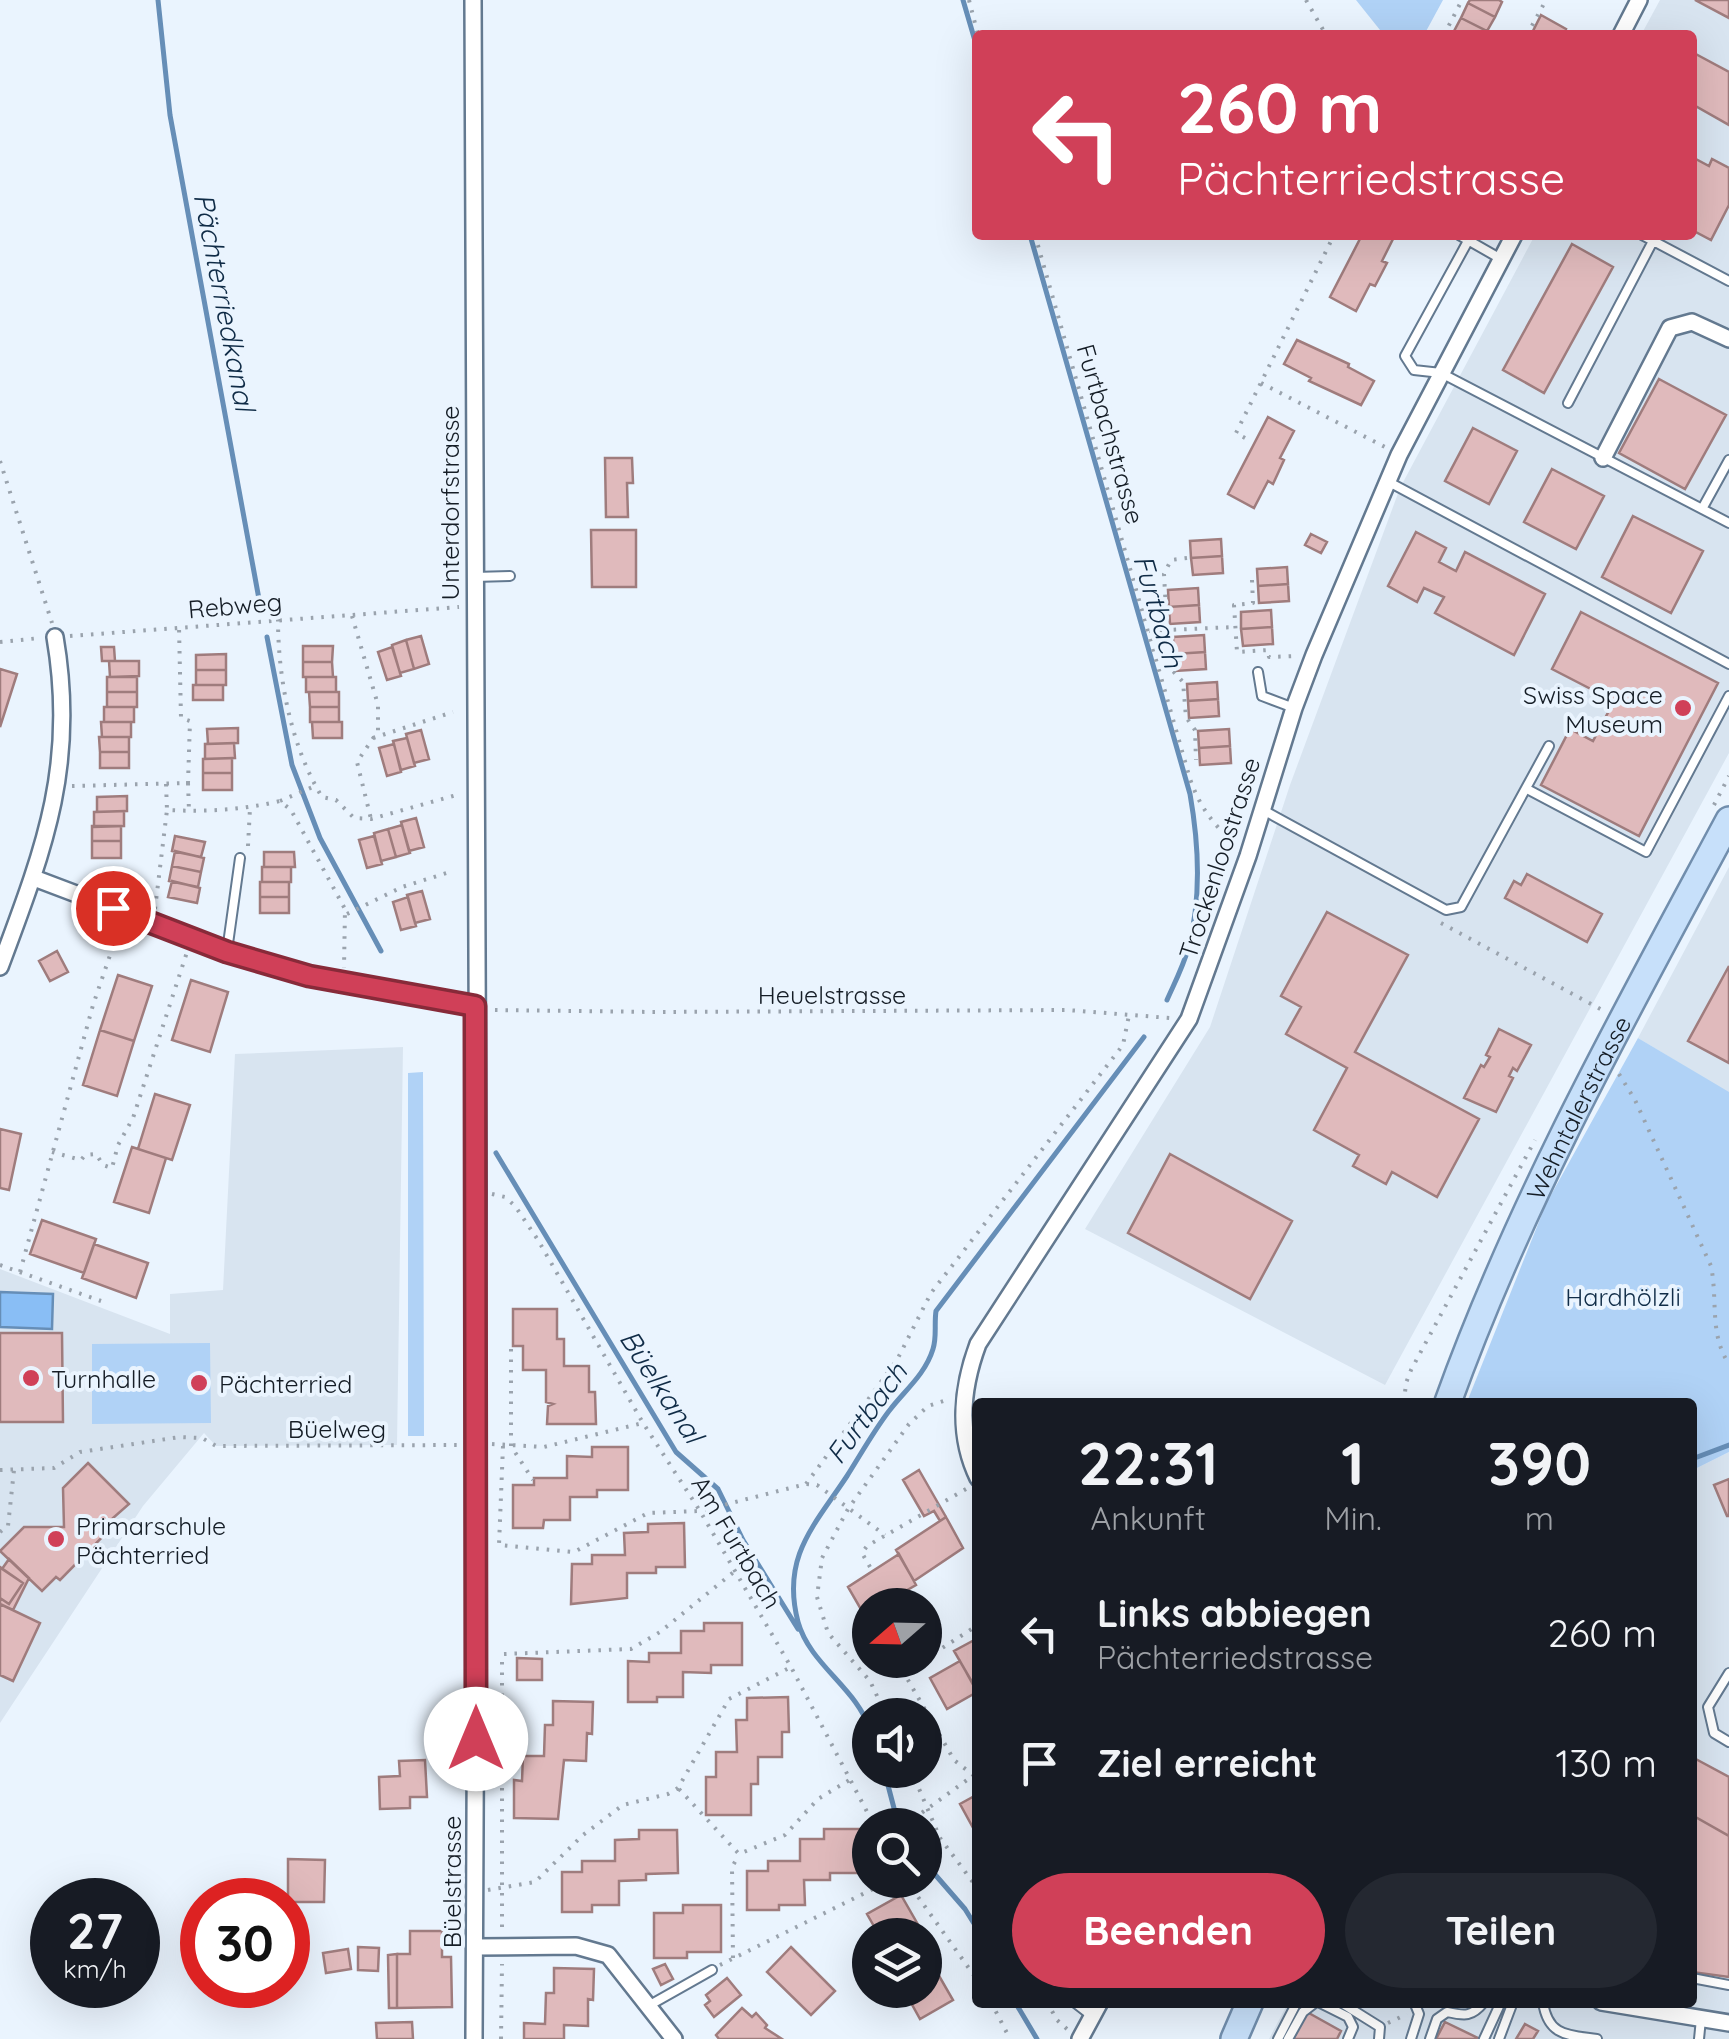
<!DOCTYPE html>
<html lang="de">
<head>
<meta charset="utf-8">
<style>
  :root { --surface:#171b24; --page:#242831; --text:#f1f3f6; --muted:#9ea1a6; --accent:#d04058 }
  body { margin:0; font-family:Quicksand,sans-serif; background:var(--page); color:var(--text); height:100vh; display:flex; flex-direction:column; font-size:38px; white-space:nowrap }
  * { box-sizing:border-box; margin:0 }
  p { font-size:32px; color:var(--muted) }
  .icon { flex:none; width:55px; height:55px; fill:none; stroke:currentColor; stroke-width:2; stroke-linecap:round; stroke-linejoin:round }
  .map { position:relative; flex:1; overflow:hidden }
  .sheet { position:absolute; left:972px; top:1398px; width:725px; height:610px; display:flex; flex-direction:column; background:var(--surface); border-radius:10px; box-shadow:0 10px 40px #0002 }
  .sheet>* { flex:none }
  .guide { position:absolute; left:972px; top:30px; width:725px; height:210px; border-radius:10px; box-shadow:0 10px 40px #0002; background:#d04058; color:#fff; overflow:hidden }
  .needle { width:65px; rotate:250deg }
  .fabs { position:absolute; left:852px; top:1588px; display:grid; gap:20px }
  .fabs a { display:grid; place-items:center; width:90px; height:90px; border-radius:50%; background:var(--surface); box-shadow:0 10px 40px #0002; font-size:50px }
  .speed { position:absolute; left:30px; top:1878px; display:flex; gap:20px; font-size:50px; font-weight:700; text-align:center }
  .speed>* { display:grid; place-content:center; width:130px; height:130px; border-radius:50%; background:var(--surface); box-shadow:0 10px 40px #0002; line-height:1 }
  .speed small { font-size:25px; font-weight:400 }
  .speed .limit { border:15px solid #d22; background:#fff; color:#111 }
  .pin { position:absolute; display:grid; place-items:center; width:85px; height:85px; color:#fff; margin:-42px; border:5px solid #fff; border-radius:50%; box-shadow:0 2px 10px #0007 }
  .me { position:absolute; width:110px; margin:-55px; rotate:0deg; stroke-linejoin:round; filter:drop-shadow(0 0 8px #0008) }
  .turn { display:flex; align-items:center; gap:35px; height:210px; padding:0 40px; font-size:45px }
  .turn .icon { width:130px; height:130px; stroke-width:2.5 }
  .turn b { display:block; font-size:70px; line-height:85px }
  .eta { display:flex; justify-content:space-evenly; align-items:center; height:170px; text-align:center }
  .eta b { font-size:60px; font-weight:700; line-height:70px }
  .action { display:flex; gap:20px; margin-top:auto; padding:20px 40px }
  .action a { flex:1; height:115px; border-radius:60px; background:var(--accent); color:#fff; font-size:40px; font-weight:700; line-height:115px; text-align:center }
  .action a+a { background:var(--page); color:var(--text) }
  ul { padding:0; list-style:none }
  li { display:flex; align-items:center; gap:30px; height:130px; padding:0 40px }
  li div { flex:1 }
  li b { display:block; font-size:38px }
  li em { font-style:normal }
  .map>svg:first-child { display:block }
  .built { fill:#d8e4f0 }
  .green { fill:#b0d2f6 }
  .water { fill:#89bef5; stroke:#668eb7; stroke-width:2.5 }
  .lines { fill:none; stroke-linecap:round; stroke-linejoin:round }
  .stream { stroke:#668eb7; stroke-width:5 }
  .building { fill:#e0babc; stroke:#9f7c7d; stroke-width:2.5 }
  .lane-casing { stroke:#637990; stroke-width:12 }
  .street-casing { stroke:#637990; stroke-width:20 }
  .primary-casing { stroke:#718ead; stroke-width:30 }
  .path { stroke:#9aa3ad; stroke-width:4; stroke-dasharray:2.5 8; stroke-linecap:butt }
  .lane { stroke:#fff; stroke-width:8 }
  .street { stroke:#fff; stroke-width:15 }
  .primary { stroke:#c7e0fa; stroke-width:25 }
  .route-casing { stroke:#872a39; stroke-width:25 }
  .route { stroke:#d04058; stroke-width:18 }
  .poi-dot { fill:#d04058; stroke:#eaf4fe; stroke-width:4 }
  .labels { text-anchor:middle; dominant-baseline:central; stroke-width:8; stroke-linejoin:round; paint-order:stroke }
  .street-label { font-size:25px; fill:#151d26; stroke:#eaf4fe }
  .poi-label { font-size:25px; fill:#151d26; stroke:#eaf4fe; text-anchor:start }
  .park-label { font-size:25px; fill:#112d48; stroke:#eaf4fe }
  .water-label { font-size:28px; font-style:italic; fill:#0f2b46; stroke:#eaf4fe }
</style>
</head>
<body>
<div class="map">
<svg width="1729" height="2039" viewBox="0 0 1729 2039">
  <rect width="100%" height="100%" fill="#eaf4fe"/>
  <path class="built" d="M1660 0H1729V753L1385 1385 1085 1229 1210 1027 1290 785 1400 488 1535 235H1692V35H1641Z
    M1729 867V1093L1638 1038Z
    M403 1047 397 1445 216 1446 204 1433 143 1506 0 1723V1269L170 1334V1294L223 1290 235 1054Z
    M1729 1452V2039H1269L1288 2003 1692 2002 1693 1470Z"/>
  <path class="green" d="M1356 0H1443L1424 35H1384Z
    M1638 1038 1729 1092V1452L1693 1470 1692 1402H1467L1546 1204Z
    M423 1072 424 1436H408V1073Z
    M210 1343 211 1423 92 1424V1344Z"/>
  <path class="water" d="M0 1292 53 1294 52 1329 0 1327Z"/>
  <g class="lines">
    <path class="stream" d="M158 0 170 115 261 610
      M963 0 978 51
      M1030 235 1190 794C1199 845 1202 898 1188 949 1183 967 1174 984 1167 1000
      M267 637 292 765 320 838 381 951
      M496 1153 676 1452 718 1489 743 1540 798 1629
      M1692 1459 1729 1445
      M870 1730C857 1688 810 1665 798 1622 781 1557 814 1526 847 1476 861 1454 873 1432 889 1411 904 1391 925 1375 933 1349 937 1337 934 1324 936 1311L1144 1037
      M884 1770 895 1812 904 1825
      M925 1863 965 1909 978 1930
      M1015 2002 1037 2039"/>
  </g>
  <path class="building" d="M1470 0H1499L1502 2 1495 17 1468 3Z
    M1695 0H1729V18Z
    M1468 3 1495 17 1487 31 1461 18Z
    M1541 15 1566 29 1563 35H1541L1533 31Z
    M1461 18 1487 31 1485 35 1453 33Z
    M1692 52 1729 72V125L1692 104Z
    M1692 157 1709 166 1712 159 1729 168V205L1711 240 1692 230Z
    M1362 235H1395L1382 261 1387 263 1375 286 1370 284 1356 311 1330 297Z
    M1572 244 1613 267 1544 393 1503 370Z
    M1297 340 1349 364 1348 367 1374 381 1361 405 1309 381 1311 378 1284 364Z
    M1659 379 1726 415 1685 489 1619 453Z
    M1268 417 1294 431 1280 458 1284 460 1273 484 1268 481 1254 508 1228 494Z
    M1473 428 1517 451 1489 504 1445 481Z
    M605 458H632L633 483H627L628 517H606Z
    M1552 469 1604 496 1576 549 1524 522Z
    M1633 516 1703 551 1671 613 1602 577Z
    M591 530H636V587H592Z
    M1416 532 1446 548 1439 562 1456 571 1465 552 1545 594 1514 655 1435 613 1444 597 1424 588 1417 602 1388 586Z
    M1311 534 1327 542 1321 553 1305 545Z
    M1221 539 1222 556 1191 558 1190 541Z
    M1222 556 1223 573 1193 575 1191 558Z
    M1287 567 1288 584 1258 586 1257 569Z
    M1288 584 1289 601 1259 603 1258 586Z
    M1198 588 1199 605 1169 607 1168 590Z
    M1199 605 1200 622 1170 624 1169 607Z
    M1271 610 1272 627 1241 629V612Z
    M1581 612 1718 683 1639 836 1541 785 1570 729 1593 741 1614 701 1552 669Z
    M1272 627 1273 644 1243 646 1241 629Z
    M1204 635 1205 652 1174 654 1173 637Z
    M421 636 429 664 414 669 406 640Z
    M406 640 414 669 400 673 392 645Z
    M303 646H333L332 662H303Z
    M101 647H114L115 661H102Z
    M392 647 401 676 387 680 378 652Z
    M1205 652 1206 669 1175 671 1174 654Z
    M226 654V670H196V655Z
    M109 661H139V676L110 677Z
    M303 662H332L333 677H303Z
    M0 669 17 674 0 727Z
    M196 670H226V685H196Z
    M107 677H137V692H107Z
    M306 677H336V692H306Z
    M1217 682 1218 699 1188 701 1187 684Z
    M193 685H223V700H193Z
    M107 692H137V707H107Z
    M309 692H339V707H310Z
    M1218 699 1219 716 1189 718 1188 701Z
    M104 707H134V722H104Z
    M310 707H339V722H310Z
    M101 722H131V737H102Z
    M312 722H342V738H313Z
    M238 728V743L208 744 207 729Z
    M1229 729 1230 746 1199 748 1198 731Z
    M421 730 429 759 414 763 406 734Z
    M99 737H129V752H100Z
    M407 738 415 766 401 770 393 741Z
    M234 743 235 758 205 759V744Z
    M394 744 401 772 387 776 379 748Z
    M1230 746 1231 763 1200 765 1199 748Z
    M100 752H129V768H100Z
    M232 758V773H203V759Z
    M203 773H232V790H203Z
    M127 796V811L97 812V797Z
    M124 811V826L94 827V812Z
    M416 818 424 847 409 851 401 822Z
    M402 825 410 853 396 857 388 829Z
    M92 826H121V841H92Z
    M388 829 396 857 381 861 374 833Z
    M175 836 205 842 201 857 172 851Z
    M374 836 382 864 367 868 359 840Z
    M92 841H121V858H92Z
    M175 851 204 858 201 872 172 866Z
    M264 852H294L295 867H264Z
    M172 866 201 872 198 887 169 881Z
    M262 867H291V882H262Z
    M1527 874 1602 914 1587 942 1505 898 1514 881 1521 885Z
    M172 881 200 888 197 903 168 897Z
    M260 882H289V897H260Z
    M422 891 430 919 415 923 407 895Z
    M260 897H289V913H260Z
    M408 897 416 926 401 930 393 902Z
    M1327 912 1408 955 1355 1052 1479 1119 1437 1197 1392 1172 1386 1184 1353 1166 1359 1155 1314 1130 1347 1068 1286 1034 1301 1007 1281 996Z
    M57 951 68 972 50 981 39 961Z
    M1729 966V1063L1688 1041Z
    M118 975 152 986 134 1041 100 1030Z
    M191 980 228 992 210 1052 172 1040Z
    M1499 1029 1531 1045 1517 1071 1513 1068 1509 1076 1513 1078 1496 1112 1464 1098 1481 1065 1484 1067 1490 1057 1486 1055Z
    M100 1030 134 1041 117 1096 83 1085Z
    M155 1094 190 1105 172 1160 138 1149Z
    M0 1129 21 1134 9 1190 0 1188Z
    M132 1147 166 1158 149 1213 114 1202Z
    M1170 1154 1292 1221 1250 1299 1128 1233Z
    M42 1220 96 1239 84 1273 30 1254Z
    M94 1244 148 1263 136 1298 82 1278Z
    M513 1309H557V1339H564V1366H589V1392H595L596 1424H547L548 1406 553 1404 546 1402V1370H523V1346H513Z
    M0 1333H62L63 1422H0Z
    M592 1447H628V1490H597V1497H570V1520H544L543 1528H513V1485H534V1478H567V1456L592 1457Z
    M88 1463 129 1504 113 1518 116 1523 60 1580 56 1577 42 1591 0 1551 24 1527H64L63 1488Z
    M919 1470 946 1517 940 1521 934 1511 924 1516 903 1480Z
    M1729 1479V1516H1727L1714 1485Z
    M946 1517 963 1548 914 1581 896 1550Z
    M684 1523 685 1567H656V1573H627V1598L571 1604 572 1564H592V1555H625L624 1533 648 1532V1524Z
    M899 1554 916 1585 895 1597 897 1601 889 1605H870V1616L866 1618 848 1587Z
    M9 1559 29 1578 13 1610 0 1604V1598L9 1604 23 1583 2 1569Z
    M0 1567 23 1583 9 1604 0 1598Z
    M0 1604 40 1623 13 1681 0 1675Z
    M704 1623H742V1665H711V1673L683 1672V1697H657V1702H628V1661L649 1662V1653H681V1631H704Z
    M978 1638V1679L972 1682 954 1651Z
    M517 1658 542 1659V1680H517Z
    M960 1661 977 1692 947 1709 930 1678Z
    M788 1697 789 1732H782V1757H758V1784H751V1815H706V1777H716V1752H737L736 1720H747V1698Z
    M553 1701 593 1702 592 1734 587 1733 586 1761 564 1760 558 1819 514 1818V1780L522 1781 523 1756H544L545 1725H553Z
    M1692 1757 1729 1777V1836L1692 1815Z
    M425 1760 427 1797H410V1808L380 1809 379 1777 400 1776 399 1761Z
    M978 1794V1835H977L960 1804Z
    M1692 1815 1729 1836V1977L1692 1972Z
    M824 1829H861V1873H830V1880H804L805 1905H779V1910H747V1871H768V1861H800V1839H824Z
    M639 1830H677L678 1873 646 1874V1880L619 1881V1905H592V1912H562V1872H582V1861H615V1840L639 1839Z
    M288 1859 325 1860 324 1902H288Z
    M901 1895 924 1935H879L867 1914Z
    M683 1905H721V1952H687V1958H654V1913H683Z
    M410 1931H442V1957H451L452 2007 397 2008V1954H410Z
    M925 1937 934 1952 927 1955 953 2000 920 2019 904 1990H925Z
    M358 1947 379 1948 378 1971 358 1970Z
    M791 1947 835 1991 811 2015 767 1972Z
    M348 1949 351 1969 326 1973 323 1953Z
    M397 1954V2008H389L388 1955Z
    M665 1964 673 1979 661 1985 653 1969Z
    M554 1968 594 1969 593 2000 588 1999V2026L564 2025V2039H524V2023L545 2024 546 1993H554Z
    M727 1978 741 1995 714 2017 705 2005 710 2001 706 1995Z
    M742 2008 752 2017 756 2013 767 2025 765 2028 782 2039H719L716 2035Z
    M1307 2012 1341 2031 1337 2039H1293Z
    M412 2022 413 2039H377L376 2023Z
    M1445 2022 1478 2038V2039H1436Z
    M1525 2024 1538 2031 1533 2039H1516Z"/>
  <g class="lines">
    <defs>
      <path id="lane" d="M1459 235 1501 259
        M1642 235 1729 281
        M1468 241 1405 356 1414 370 1441 373 1729 523
        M1568 403 1653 241
        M1387 481 1729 664
        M1702 509 1729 460
        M474 577 510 576
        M1258 672 1262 696 1294 708
        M1527 789 1646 852 1729 696
        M1263 810 1446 910 1461 907 1549 746
        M227 951 240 858
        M1729 1673 1708 1707 1714 1733 1729 1742
        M1692 1978 1729 1985
        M1074 2002 1092 2016
        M1318 2002 1348 2017 1353 2027 1348 2039
        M1340 2002 1380 2027 1379 2039
        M1543 2002C1548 2037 1569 2035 1597 2039
        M650 2005 712 1970
        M1278 2039 1297 2002
        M1288 2039 1303 2012 1316 2002
        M1411 2039 1419 2014 1414 2002
        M1430 2039 1437 2019 1447 2012C1465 2016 1472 2017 1484 2002
        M1484 2039 1501 2002
        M1499 2039 1513 2002
        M1699 2039 1701 2019"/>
      <path id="street" d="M473 0 478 1191 474 2039
        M1621 35 1639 0
        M1603 458 1670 328 1692 322 1729 339
        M34 878 227 951 309 976 475 1006
        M0 967C44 849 77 765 55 637
        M978 1478C957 1435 962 1387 978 1344L1189 1019 1248 856 1294 708 1314 655 1399 455 1514 235
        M476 1947 576 1946 608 1955 674 2039
        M1601 2002 1729 2023
        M1080 2039 1100 2002"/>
      <g id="primary">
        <path id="s1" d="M1448 1402C1521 1199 1627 1010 1729 820"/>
        <path d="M1234 2039 1250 2002"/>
      </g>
    </defs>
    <use href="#lane" class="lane-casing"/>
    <use href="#street" class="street-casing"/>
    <use href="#primary" class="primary-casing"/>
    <path class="path" d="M969 0 978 35
      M1306 0 1326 35
      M1444 35 1462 0
      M1527 35 1546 0
      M1035 235 1190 779C1200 807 1212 823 1234 843
      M1261 383 1385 447
      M1245 438 1236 433 1334 235
      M0 461 52 623
      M1187 558 1171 560 1164 574 1167 630 1235 627
      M1252 580 1253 603 1234 605 1237 652 1268 650 1269 657 1295 656
      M352 616 378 705V731L357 762 371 819
      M278 619C278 679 291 746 322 797L336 800 354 818 371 819 460 794
      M1170 630 1172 670 1183 682 1186 717 1195 730 1196 760
      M1149 631 1167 630
      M70 636 459 607
      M0 642 40 638
      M373 738 453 712
      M188 783 189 811
      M166 784 167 810C206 812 242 810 280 801L291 810 345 909 344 968
      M72 786 188 783 190 721 181 718 179 627
      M280 801 315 786
      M1714 805 1729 776
      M248 846 250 808
      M155 909 167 810
      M347 914 402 887 453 871
      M1441 923 1604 1011
      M495 1010 654 1012 1067 1010 1170 1018
      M1619 1074 1635 1100 1711 1266C1718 1301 1709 1334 1729 1364
      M52 1152 81 1160 85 1155 96 1154 103 1165 112 1168 118 1145 133 1118 187 952
      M492 1194 505 1197 515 1206 538 1240 643 1423 700 1511 791 1667 874 1825
      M0 1265 101 1301
      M20 1272 93 1005 120 926
      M511 1349V1446L533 1480
      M1404 1402 1406 1383 1411 1370 1535 1140
      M492 1444 544 1447 643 1423
      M503 1446 499 1545 574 1552 648 1513 700 1511 806 1484 817 1485 885 1535
      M0 1470 54 1468 80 1452 180 1437 202 1438 216 1446 459 1445
      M806 1484 897 1360 931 1293 1123 1045 1129 1015
      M0 1532 8 1526 14 1470
      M870 1567 862 1553 867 1546 966 1489
      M504 1654 631 1649 660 1632 735 1571
      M925 1659 978 1625
      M924 1660 904 1673 954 1760 973 1775
      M502 1662V1929
      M886 1715 870 1681 828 1633 817 1597 822 1558 848 1509 909 1424 928 1406 950 1399
      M911 1770 940 1838 978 1889
      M679 1789 739 1854 785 1835 818 1799 851 1779
      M905 1825 978 1772
      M906 1880 978 1981
      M488 1890 535 1882 583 1835 623 1805 668 1794 678 1788 729 1699 791 1667
      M733 1958 732 1867 739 1855
      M720 1965 891 1880
      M991 2002 1010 2039
      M1047 2002 1057 2020 1068 2030
      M1388 2023 1407 2014
      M501 2039 502 1964"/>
    <use href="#lane" class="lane"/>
    <use href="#street" class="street"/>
    <use href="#primary" class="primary"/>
  </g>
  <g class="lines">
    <defs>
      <path id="route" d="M113 908 227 952 309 976 475 1006 476 1739"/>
    </defs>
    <use href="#route" class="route-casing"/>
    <use href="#route" class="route"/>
  </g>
  <g class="poi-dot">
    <circle cx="1683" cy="708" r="10"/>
    <circle cx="31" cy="1378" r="10"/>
    <circle cx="199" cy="1383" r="10"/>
    <circle cx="56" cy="1539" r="10"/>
  </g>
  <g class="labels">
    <g class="street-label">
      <text transform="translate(1111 434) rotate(74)">Furtbachstrasse</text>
      <text transform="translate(449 503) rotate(-90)">Unterdorfstrasse</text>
      <text transform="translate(235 605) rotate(-5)">Rebweg</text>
      <text transform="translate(1219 858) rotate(-72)">Trockenloostrasse</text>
      <text x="832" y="994">Heuelstrasse</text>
      <text stroke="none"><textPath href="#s1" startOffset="322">Wehntalerstrasse</textPath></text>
      <text x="337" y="1428">Büelweg</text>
      <text transform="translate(737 1542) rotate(59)">Am Furtbach</text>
      <text transform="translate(451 1882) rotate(-90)">Büelstrasse</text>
    </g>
    <g class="poi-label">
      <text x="1663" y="694" text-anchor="end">Swiss Space<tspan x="1663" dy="29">Museum</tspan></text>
      <text x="51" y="1378">Turnhalle</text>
      <text x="219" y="1383">Pächterried</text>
      <text x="76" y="1525">Primarschule<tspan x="76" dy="29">Pächterried</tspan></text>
    </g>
    <g class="park-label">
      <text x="1623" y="1296">Hardhölzli</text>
    </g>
    <g class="water-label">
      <text transform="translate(225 302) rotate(79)">Pächterriedkanal</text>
      <text transform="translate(1159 611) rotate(74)">Furtbach</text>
      <text transform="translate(662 1386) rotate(57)">Büelkanal</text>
      <text transform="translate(866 1413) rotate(-54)">Furtbach</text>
    </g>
  </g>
</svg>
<div class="fabs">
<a><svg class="needle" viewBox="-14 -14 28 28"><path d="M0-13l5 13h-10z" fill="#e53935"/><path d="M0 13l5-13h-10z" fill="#9ea1a6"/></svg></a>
<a><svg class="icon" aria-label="sound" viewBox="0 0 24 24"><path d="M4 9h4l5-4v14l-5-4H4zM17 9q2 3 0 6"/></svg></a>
<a><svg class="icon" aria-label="search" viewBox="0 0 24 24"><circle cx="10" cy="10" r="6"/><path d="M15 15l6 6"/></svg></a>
<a><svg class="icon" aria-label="layers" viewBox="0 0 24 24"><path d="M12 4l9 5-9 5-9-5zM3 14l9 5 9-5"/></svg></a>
</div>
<div class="speed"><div>27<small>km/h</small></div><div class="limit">30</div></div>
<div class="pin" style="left:113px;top:908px;background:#d93025"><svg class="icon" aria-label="arrive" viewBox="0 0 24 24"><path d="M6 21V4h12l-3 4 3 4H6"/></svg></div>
<svg class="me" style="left:476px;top:1739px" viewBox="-20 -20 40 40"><circle r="19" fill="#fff"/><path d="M0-13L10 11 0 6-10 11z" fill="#d04058"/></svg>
<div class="guide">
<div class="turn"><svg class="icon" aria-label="left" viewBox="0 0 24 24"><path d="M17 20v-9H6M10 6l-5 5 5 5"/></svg><div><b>260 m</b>Pächterriedstrasse</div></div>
</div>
<section class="sheet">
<div class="eta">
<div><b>22:31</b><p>Ankunft</p></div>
<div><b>1</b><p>Min.</p></div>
<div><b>390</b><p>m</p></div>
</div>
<ul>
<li><svg class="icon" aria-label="left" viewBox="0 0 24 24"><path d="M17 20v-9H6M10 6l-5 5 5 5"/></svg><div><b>Links abbiegen</b><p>Pächterriedstrasse</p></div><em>260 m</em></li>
<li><svg class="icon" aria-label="arrive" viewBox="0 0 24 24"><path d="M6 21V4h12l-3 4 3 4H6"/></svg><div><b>Ziel erreicht</b></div><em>130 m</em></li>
</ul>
<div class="action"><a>Beenden</a><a>Teilen</a></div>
</section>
</div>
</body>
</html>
